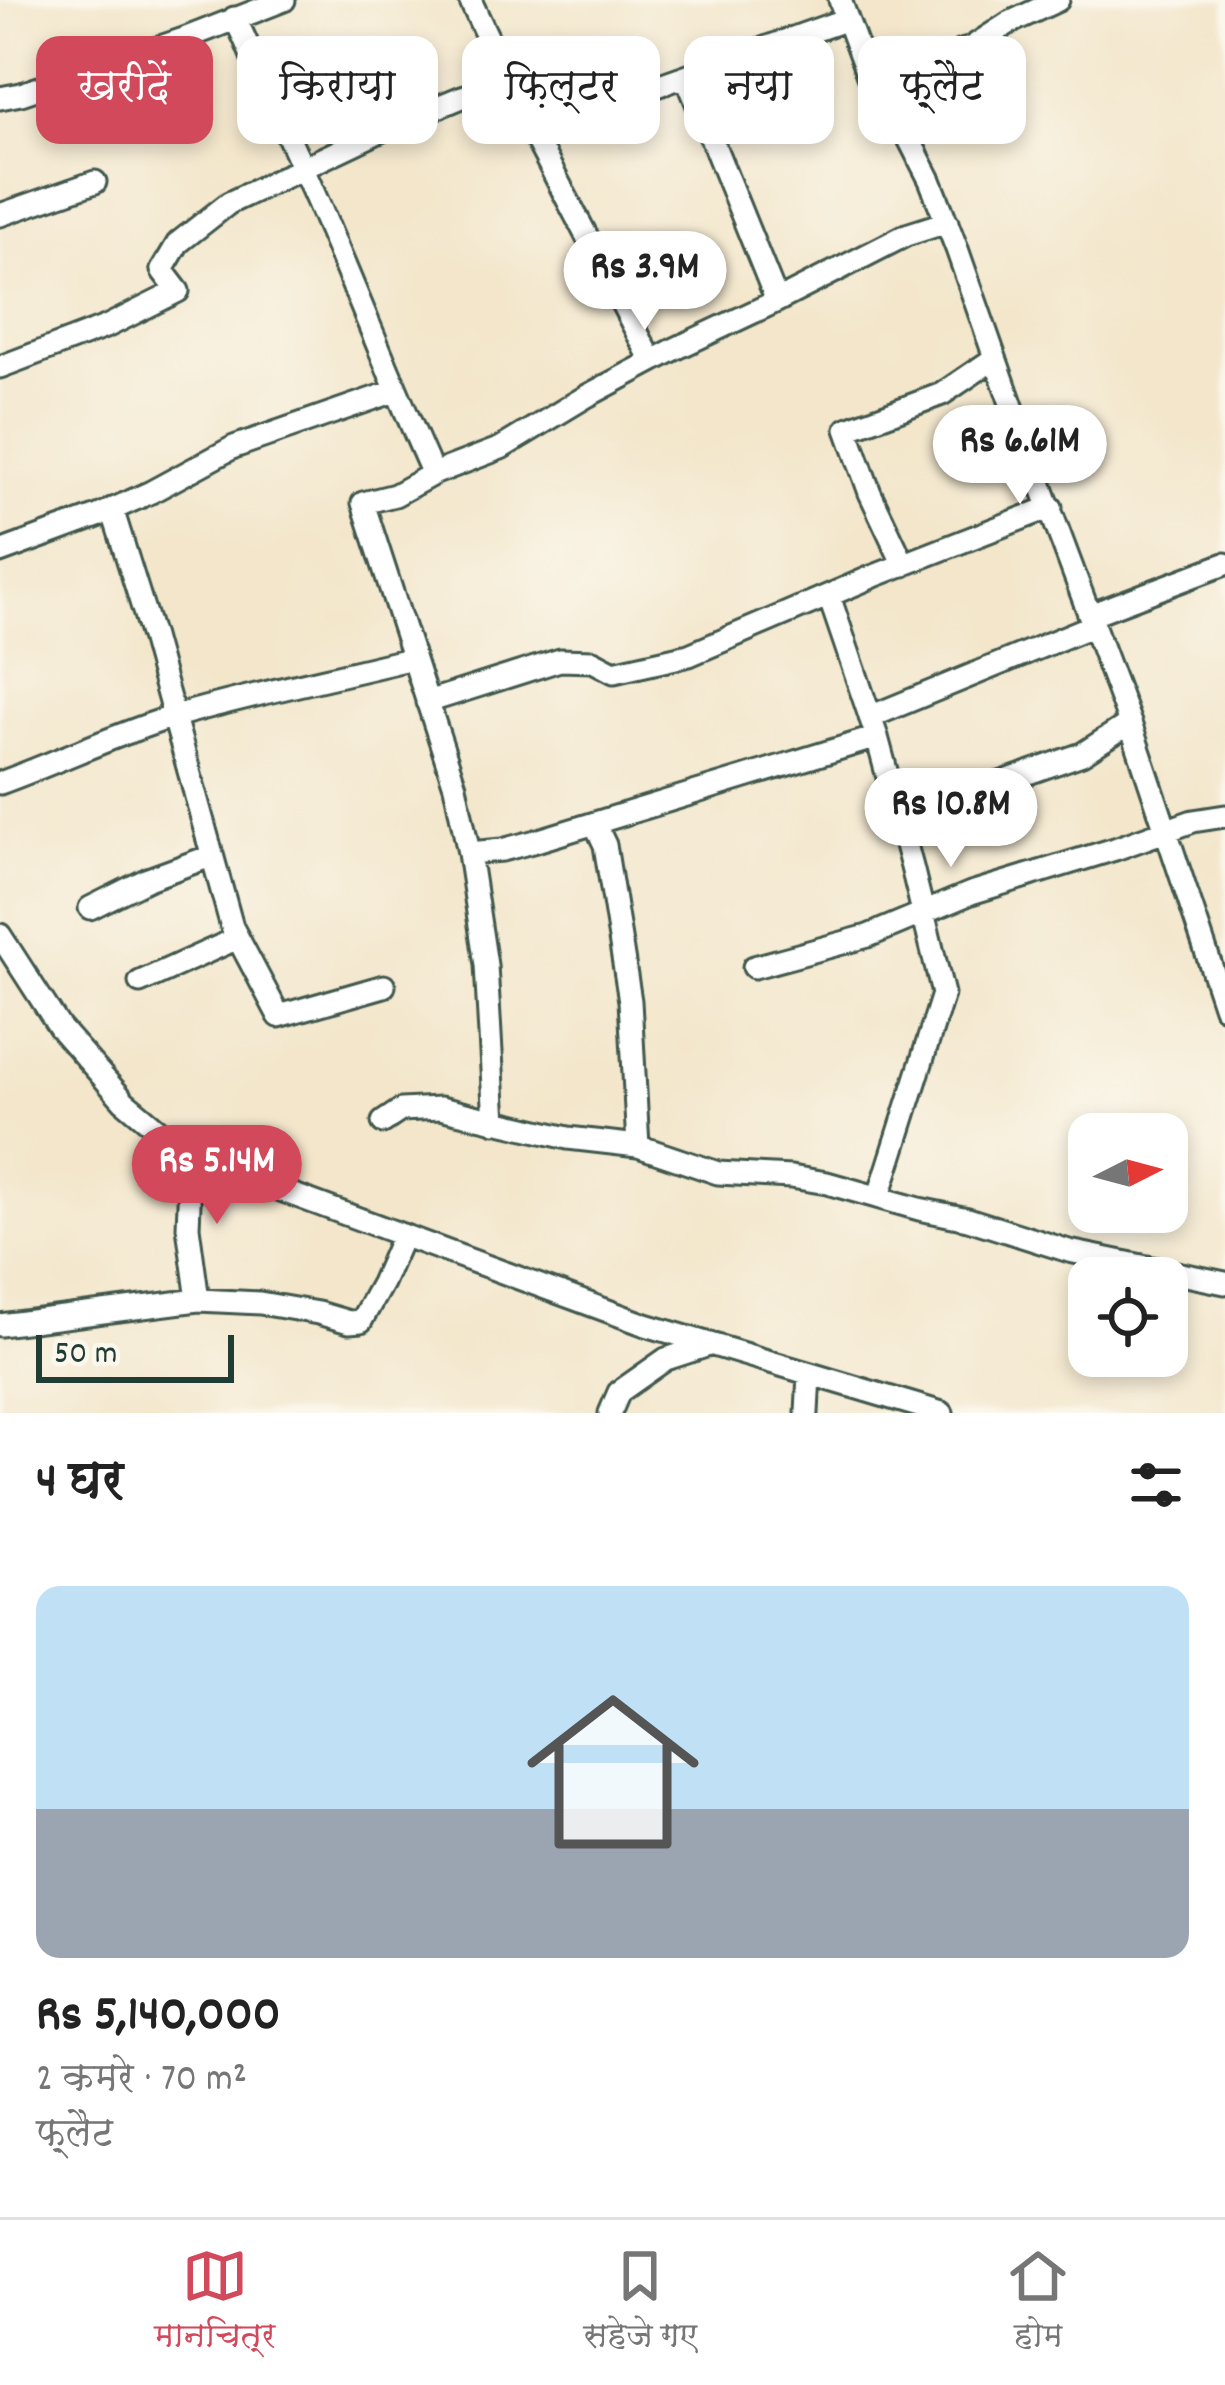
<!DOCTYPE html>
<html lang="hi">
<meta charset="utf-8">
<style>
body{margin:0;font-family:Dekko,"Playpen Sans Deva",sans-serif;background:#f6f6f6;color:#222;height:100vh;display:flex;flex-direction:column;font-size:45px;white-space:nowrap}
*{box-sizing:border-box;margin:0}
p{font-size:39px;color:#767676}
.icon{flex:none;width:66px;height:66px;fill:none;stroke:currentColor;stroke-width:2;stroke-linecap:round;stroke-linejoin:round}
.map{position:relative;height:1413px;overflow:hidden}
.drawer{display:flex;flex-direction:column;background:#fff;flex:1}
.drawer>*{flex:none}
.top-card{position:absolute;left:36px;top:36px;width:1155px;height:108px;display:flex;gap:24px}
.needle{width:78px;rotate:84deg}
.tools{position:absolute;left:1068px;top:1113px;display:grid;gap:24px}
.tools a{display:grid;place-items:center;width:120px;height:120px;border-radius:24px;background:#fff;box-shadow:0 6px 18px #0003;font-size:60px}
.scale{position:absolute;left:36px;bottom:30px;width:198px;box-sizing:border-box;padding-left:12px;border:6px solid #1f3d34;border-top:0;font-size:33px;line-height:42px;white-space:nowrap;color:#1f3d34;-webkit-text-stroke:9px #fbf7ec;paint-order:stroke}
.price{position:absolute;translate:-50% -102px;padding:0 27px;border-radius:42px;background:#fff;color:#222;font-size:39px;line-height:78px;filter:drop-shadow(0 3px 6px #0008)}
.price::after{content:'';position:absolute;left:50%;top:72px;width:36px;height:27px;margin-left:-18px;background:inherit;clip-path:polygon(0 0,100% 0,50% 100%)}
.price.current{background:#d1495b;color:#fff}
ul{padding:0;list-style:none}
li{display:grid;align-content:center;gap:24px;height:636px;padding:0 36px}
li span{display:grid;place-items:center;height:372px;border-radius:24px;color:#555}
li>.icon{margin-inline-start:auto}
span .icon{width:216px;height:216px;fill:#fffc;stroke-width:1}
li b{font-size:51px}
h2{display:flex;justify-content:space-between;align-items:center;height:144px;padding:0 36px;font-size:51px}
.chip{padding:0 42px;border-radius:24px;background:#fff;box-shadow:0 6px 18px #0003;font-size:42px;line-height:108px}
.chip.current{background:#d1495b;color:#fff}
.menu{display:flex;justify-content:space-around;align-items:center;height:168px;border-top:3px solid #e0e0e0;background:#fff;font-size:33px;color:#767676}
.menu a{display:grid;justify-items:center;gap:6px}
.menu .current{color:#d1495b}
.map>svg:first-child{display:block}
</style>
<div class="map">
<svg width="1225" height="1413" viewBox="0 0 1225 1413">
<rect width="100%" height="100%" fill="#fbf7ec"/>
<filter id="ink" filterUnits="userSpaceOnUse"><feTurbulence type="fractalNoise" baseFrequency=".00833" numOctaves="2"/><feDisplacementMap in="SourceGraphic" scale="24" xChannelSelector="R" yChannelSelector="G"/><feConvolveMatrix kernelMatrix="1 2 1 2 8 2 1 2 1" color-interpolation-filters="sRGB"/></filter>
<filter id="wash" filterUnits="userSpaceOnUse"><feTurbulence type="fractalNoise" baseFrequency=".004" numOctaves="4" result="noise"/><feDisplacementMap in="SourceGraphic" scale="48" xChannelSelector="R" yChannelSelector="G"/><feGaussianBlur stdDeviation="2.7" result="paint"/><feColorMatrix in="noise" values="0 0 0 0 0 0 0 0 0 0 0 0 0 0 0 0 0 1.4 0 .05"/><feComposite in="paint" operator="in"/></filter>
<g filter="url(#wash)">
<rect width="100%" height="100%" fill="#f3e6cb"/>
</g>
<g filter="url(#ink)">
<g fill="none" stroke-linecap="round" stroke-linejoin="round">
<defs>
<path id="minor" d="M470,0L528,124L652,361
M840,0L868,76L910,141L930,180L957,249L1020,429L1130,723L1225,1008
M234,18C249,42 255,69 268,94C329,218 376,348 433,474
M686,76L777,301
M876,88L972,47L1009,23L1058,0
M0,98L21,94L181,40L284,0
M528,124L572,116L847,19
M0,215L95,182
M0,367L108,326L178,291L162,270L178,243L229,203L389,127L462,97L509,83
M112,509L152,637L232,927L279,1016L384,986
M0,552L98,516L151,492L234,447L395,391
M904,565L870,493L847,429L942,394L995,358
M829,596L877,737L912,867L943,994L879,1196
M1090,615L1225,564
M427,702L560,660L593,661L614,672L689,655L874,576L1051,507
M870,717L1094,625
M0,783C58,762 113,735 172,717C251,694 333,678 413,658
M595,824L605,845L630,1001L638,1146
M901,829L915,813L1082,754L1130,723
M469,853L502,850L536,841L877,737
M90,908L148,879L211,856
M0,935L60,1028L124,1101L191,1157L646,1325L942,1413
M754,967L868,936L971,893L1115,849L1193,821L1225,816
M140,982L238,938
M383,1122L401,1110L440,1108L568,1138L638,1146L718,1173L791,1177L827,1183L919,1209L968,1219L1069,1251L1225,1283
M495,1122L486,965L469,853L455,786L363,503L395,495L433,474L501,448L587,396L675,349L777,301L906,235L947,222
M191,1157L188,1227L198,1300
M0,1325L198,1300L260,1303L318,1313L349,1322L361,1321L382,1283L403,1235
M610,1413L619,1392L666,1359L709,1345
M807,1413L809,1374"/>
</defs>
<use href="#minor" stroke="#3f564b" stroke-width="27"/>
<use href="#minor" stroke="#fff" stroke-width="21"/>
</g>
</g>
</svg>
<div class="tools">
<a><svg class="needle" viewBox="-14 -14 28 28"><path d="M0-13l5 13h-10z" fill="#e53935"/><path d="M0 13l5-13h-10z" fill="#767676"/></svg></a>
<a><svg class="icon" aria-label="locate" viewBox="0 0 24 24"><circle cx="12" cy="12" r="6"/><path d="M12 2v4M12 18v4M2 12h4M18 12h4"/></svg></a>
</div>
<div class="scale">50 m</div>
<b class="price" style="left:645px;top:333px">Rs 3.9M</b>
<b class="price" style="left:1020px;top:507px">Rs 6.61M</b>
<b class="price" style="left:951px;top:870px">Rs 10.8M</b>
<b class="price current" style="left:217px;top:1227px">Rs 5.14M</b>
<div class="top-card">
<a class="chip current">खरीदें</a>
<a class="chip">किराया</a>
<a class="chip">फ़िल्टर</a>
<a class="chip">नया</a>
<a class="chip">फ़्लैट</a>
</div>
</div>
<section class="drawer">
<h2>4 घर<svg class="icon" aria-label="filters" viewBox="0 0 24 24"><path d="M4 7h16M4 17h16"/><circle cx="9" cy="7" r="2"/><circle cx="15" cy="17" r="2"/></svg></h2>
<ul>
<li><span style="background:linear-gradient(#bfe0f5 60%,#9aa5b1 0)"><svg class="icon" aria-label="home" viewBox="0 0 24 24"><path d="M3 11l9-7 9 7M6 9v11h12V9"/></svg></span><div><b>Rs 5,140,000</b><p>2 कमरे · 70 m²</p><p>फ़्लैट</p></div></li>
</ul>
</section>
<nav class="menu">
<a class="current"><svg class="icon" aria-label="map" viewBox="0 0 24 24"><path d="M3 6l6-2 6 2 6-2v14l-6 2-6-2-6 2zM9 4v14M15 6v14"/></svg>मानचित्र</a>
<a><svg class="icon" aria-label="saved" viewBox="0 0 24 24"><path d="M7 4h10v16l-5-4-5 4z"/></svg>सहेजे गए</a>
<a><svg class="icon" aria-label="home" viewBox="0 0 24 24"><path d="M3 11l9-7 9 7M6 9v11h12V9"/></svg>होम</a>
</nav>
